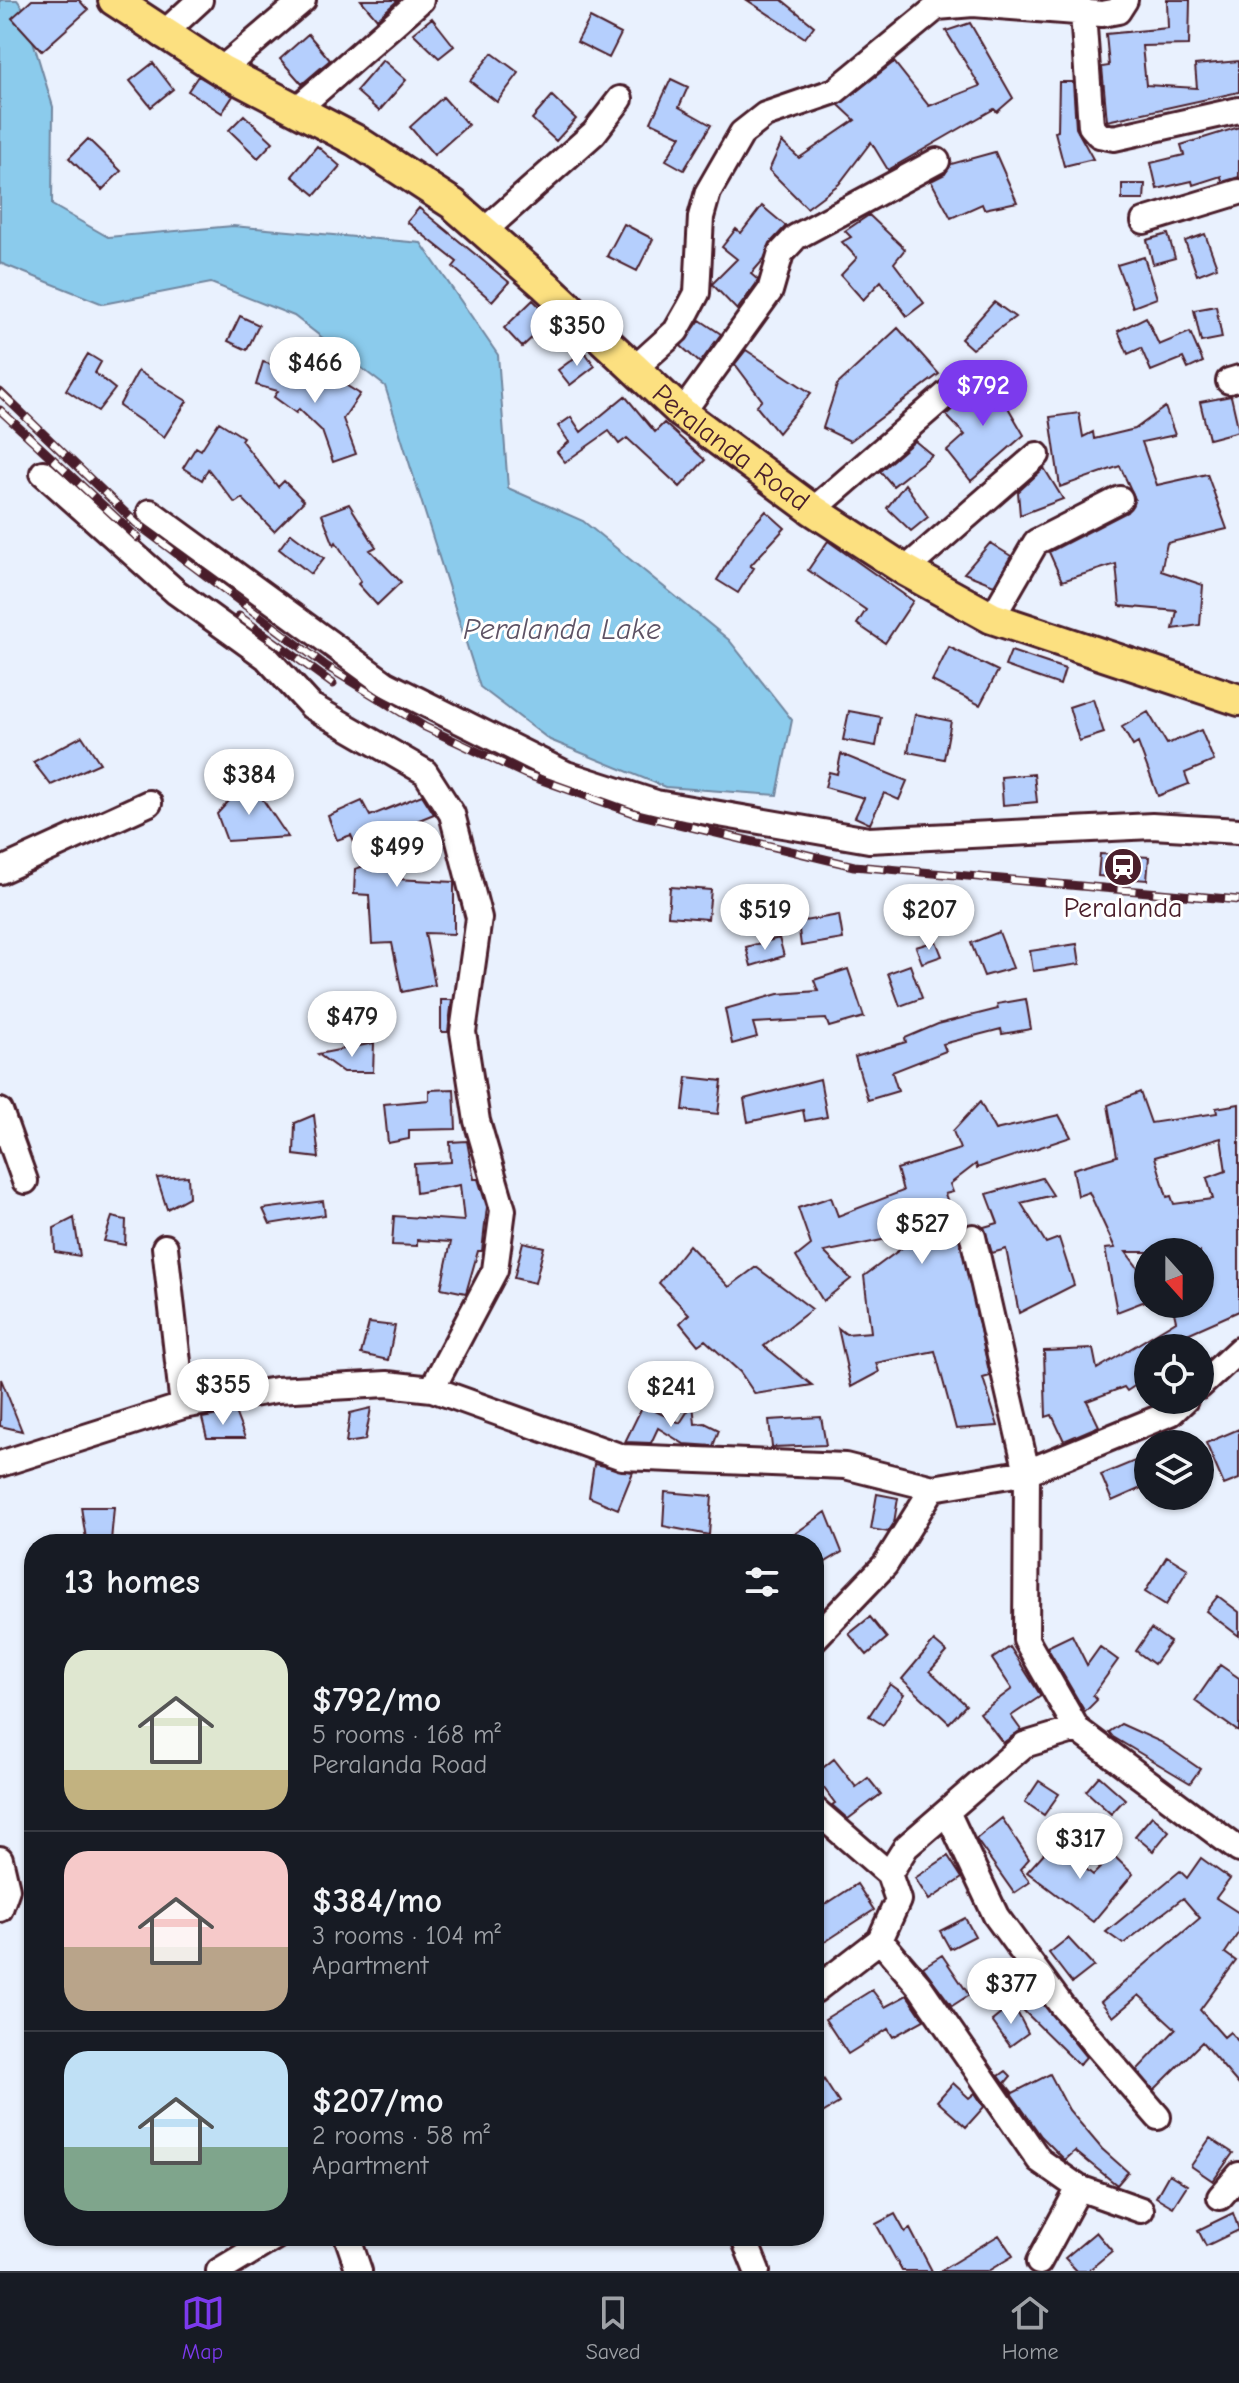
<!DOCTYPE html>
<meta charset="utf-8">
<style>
body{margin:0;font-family:"Comic Neue",sans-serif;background:#20242c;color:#f1f3f6;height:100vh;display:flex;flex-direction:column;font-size:30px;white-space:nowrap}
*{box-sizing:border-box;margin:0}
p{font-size:26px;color:#9ea1a6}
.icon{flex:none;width:44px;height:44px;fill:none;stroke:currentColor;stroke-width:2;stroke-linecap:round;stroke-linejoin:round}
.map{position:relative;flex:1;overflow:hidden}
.sheet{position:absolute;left:24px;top:1534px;width:800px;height:712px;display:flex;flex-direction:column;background:#171b24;border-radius:32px;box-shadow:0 2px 6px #0004}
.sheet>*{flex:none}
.needle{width:52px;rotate:159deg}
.controls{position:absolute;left:1134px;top:1238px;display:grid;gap:16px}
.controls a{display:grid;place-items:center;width:80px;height:80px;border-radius:50%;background:#171b24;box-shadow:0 2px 6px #0004;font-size:40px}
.price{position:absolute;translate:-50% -68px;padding:0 18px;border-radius:28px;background:#fff;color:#222;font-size:26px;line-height:52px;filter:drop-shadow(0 2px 4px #0008)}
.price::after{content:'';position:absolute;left:50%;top:48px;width:24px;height:18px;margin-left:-12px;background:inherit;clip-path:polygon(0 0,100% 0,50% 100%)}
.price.on{background:#7c3aed;color:#fff}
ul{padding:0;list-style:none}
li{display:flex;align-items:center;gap:24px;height:200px;padding:0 40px}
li+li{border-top:2px solid #363941}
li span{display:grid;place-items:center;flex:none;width:224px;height:160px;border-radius:24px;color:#555}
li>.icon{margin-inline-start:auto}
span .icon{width:96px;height:96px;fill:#fffc;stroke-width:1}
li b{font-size:34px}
h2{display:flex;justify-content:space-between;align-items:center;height:96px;padding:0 40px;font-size:34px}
.tab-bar{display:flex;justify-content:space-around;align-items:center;height:112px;border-top:2px solid #363941;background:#171b24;font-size:22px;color:#9ea1a6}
.tab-bar a{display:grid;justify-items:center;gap:4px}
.tab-bar .on{color:#7c3aed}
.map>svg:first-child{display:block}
</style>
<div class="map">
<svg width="1239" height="2271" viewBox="0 0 1239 2271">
<rect width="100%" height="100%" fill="#e9f1fe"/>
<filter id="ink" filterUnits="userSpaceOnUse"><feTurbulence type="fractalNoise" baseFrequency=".0125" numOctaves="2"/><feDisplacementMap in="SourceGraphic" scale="16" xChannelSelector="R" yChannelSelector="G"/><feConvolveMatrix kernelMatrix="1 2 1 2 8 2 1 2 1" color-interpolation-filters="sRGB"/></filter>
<g filter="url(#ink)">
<path fill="#8bcbec" stroke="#71869f" stroke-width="2" d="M0,0H17L23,8L53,107L52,205L108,237L233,226L421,243L498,355L508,488L583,521L729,640L792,720L777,795L665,787L550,740L480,687L385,386L294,316L211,283L103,304L0,263Z"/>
<path fill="#b5cffd" stroke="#4a1f2b" stroke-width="2" fill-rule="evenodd" d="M32,0H79L88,10L42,51L12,18Z
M361,0H398L377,19Z
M747,0H782L814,26L805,38Z
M1167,0H1190L1189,45L1142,46L1146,85L1197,88L1195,65L1239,61V92L1107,121L1102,67L1109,66L1106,34L1168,28Z
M432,18L454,46L439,58L413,33Z
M590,18L621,34L609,58L577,42Z
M970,23L1013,98L997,112L994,109L888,170L871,142L839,184L807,208L769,170L782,142L799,158L855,120L839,105L894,62L929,106L980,86L946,31Z
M308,34L330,60L302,84L280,59Z
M492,53L519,73L497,102L470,81Z
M383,60L406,80L379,111L356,91Z
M153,63L173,89L151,107L130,81Z
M198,76L233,96L222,113L188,91Z
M671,79L688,87L679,107L711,125L684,170L666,160L681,136L651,122Z
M1059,82H1073L1076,128L1093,159L1064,166L1055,132L1058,131Z
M552,96L576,119L556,141L532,119Z
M443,97L468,125L434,155L410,127Z
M244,115L273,142L258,158L229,130Z
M1239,127V177L1222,182L1221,176L1193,185L1192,181L1157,189L1151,163L1184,155L1181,145Z
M88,139L121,171L102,190L69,158Z
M317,146L340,166L315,195L292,176Z
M995,152L1017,202L984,209L982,204L951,218L931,181L945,174L951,164Z
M1122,184H1145L1144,200H1122Z
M762,206L786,226L770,243L764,259L751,274L758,280L756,284L737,310L712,284L737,259L722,247L736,229L741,233Z
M419,208L509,282L492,301L453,267L457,262L407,222Z
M869,215L905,249L894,263L924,303L907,316L881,281L863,300L841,275L857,258L842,242L851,237L845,231Z
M624,224L653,239L637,271L607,256Z
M1168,234L1175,258L1153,264L1147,240Z
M1205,234L1217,267L1197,275L1185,241Z
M1144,257L1157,298L1133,307L1117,265Z
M533,300L552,319L522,347L504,328Z
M994,302L1015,317L972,349L961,339Z
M1216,306L1222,338L1201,342L1194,310Z
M240,316L259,325L247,350L228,341Z
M1146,317L1159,345L1190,332L1203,362L1188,369L1183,358L1151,371L1141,348L1128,354L1118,331Z
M700,320L721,334L700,363L681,346Z
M898,328L939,374L850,441L823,428L837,385Z
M746,350L811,393L778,433L756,406L762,400L735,364Z
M584,351L595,366L570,385L558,370Z
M88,354L101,362L95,373L115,389L98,411L66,390Z
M263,362L294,371L321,391L331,376L360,394L343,419L356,454L333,462L322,431L299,409L296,413L274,397L278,391L256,385Z
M138,371L187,401L164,437L119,406Z
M983,372L1005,388L999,392L1024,435L971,481L947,451L965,435L946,415L974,390Z
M625,396L655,432L664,423L705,460L680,487L627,438L619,444L609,431L565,462L557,452L569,442L558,426L571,417L581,432Z
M1231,396L1239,431L1209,439L1200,402Z
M1165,407L1175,435L1142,442L1157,485L1207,474L1227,529L1167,543L1161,571L1203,585L1200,625L1173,629L1177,611L1120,606L1116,564L1062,581L1049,552L1127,512L1135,499L1120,466L1060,487L1050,417L1079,413L1083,437L1093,432L1094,439L1135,429Z
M219,422L243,437L241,440L278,487L284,481L304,501L274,531L242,498L235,503L208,469L202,480L183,468L196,447L201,450Z
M915,441L932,455L893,486L880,471Z
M1044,468L1063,499L1020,515L1018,492Z
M905,484L928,517L911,531L887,508Z
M349,504L376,547L370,550L401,582L377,605L358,584L361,581L336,542L334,545L322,514Z
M766,511L785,528L750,566L754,568L738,593L717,580L745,534Z
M291,533L324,558L311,574L279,549Z
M828,541L913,601L885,643L857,624L866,610L808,570Z
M990,543L1011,556L994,585L964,573Z
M949,647L998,671L980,705L932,681Z
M1011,651L1065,669L1060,685L1005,666Z
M1093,699L1104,733L1079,741L1069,707Z
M849,711L881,717L876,746L843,740Z
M1148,712L1167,744L1201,730L1214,761L1185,773L1189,784L1158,796L1138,743L1133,746L1122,727Z
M915,714L951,721L944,759L908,752Z
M82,736L100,763L51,785L33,762Z
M841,754L907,781L899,800L884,793L870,824L855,817L864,798L825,787L829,772L837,774Z
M1034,774L1037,802L1003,805L1001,777Z
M249,779L288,837L227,841L217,814Z
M422,795L434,814L392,831L396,879L454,882V934L425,933L435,985L402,992L392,943L372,944L369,895L354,894L355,869L364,866L351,835L337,840L328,816L362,801L370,816Z
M1100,854L1149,857L1147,880L1098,876Z
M670,887L711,890L708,919L668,916Z
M839,915L843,939L801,946L798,922Z
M999,932L1013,968L984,976L971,943Z
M779,938L784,956L751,966L746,947Z
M936,941L942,956L922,963L916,947Z
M1077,944L1080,964L1033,971L1030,951Z
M910,965L922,998L900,1006L888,973Z
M848,969L864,1017L829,1027L826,1019L753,1023L757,1037L732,1044L725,1009L778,994L818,991L814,980Z
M1026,999L1031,1029L1002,1034L1001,1029L943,1044L946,1051L892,1072L898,1091L868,1100L855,1057L906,1042L905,1038L938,1024L998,1009L997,1004Z
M441,1000H452L448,1032H441Z
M374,1043L373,1072H343L318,1054Z
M687,1077L722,1081L718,1114L683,1110Z
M820,1079L827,1117L805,1121L803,1110L748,1122L744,1099Z
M454,1089L456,1129L409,1130V1139L388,1143L384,1104L429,1100V1090Z
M1140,1092L1151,1123L1217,1113L1216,1108L1239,1104V1311L1156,1348H1148V1377L1127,1391L1124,1387L1087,1401L1099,1426L1064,1441L1052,1415L1046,1417L1044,1351L1093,1349L1097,1369L1176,1321L1172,1304H1200V1252H1126L1148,1281V1300L1117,1312L1105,1249L1115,1248L1089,1192L1078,1196L1073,1169L1117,1156L1108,1105ZM1221,1138L1226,1171L1207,1178L1213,1199L1174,1204L1171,1196L1167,1197L1155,1157Z
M980,1102L995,1130L1059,1115L1071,1137L977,1168L976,1164L950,1184L953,1192L945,1194L959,1232L990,1376L983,1378L998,1426L956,1429L935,1351L876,1363L879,1372L851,1387L838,1328L846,1334L871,1332L864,1276L925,1231L824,1252L851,1279L823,1301L796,1257L811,1245L798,1208L831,1197L838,1216L903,1191L897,1169L960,1149L953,1131Z
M314,1115L319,1158L294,1155L295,1123Z
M467,1141L474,1179H478L487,1207L482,1251H478L466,1293L441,1288L451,1242L417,1240V1246L392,1245L394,1216L464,1221L460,1185L416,1193L414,1164L451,1162L450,1142Z
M188,1176L189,1197L167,1209L157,1178Z
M1042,1178L1053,1195L1021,1203L1046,1243L1059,1238L1074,1285L1019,1313L1006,1249L992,1253L984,1227L998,1223L987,1194Z
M323,1201L325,1215L270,1224L263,1209Z
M112,1217L126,1220L125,1245L104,1241Z
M74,1218L80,1256L55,1252L54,1228Z
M523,1242L544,1247L535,1283L514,1278Z
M689,1245L729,1287L756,1267L812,1309L764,1346L812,1385L755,1394L740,1372L705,1340L698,1345L680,1323L689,1314L659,1283Z
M369,1323L395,1326L388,1360L361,1354Z
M1,1379L22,1431L0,1426Z
M693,1403L695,1424L705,1423L719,1430L713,1446L684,1444L658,1428L651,1443L625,1442L643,1405L680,1423Z
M371,1408L365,1440L346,1443L350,1413Z
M235,1412L245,1438H207L202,1418Z
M821,1417L826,1445L772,1447L769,1420Z
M1239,1429V1479L1224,1485L1206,1443Z
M1142,1458L1148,1472V1485L1112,1501L1101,1475Z
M594,1464L633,1472L618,1509L589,1497Z
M665,1492L712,1496L709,1535L663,1526Z
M877,1494L898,1498L894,1523L888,1532L871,1529Z
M81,1507H114L111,1541L86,1539Z
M826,1512L842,1552L814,1569V1544H780Z
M1167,1556L1188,1569L1166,1605L1145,1592Z
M1218,1596L1239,1612V1636L1206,1611Z
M870,1617L887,1638L867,1655L849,1634Z
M1151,1629L1170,1642L1154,1664L1136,1651Z
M1072,1635L1087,1665L1100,1647L1118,1660L1093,1695L1097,1700L1085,1712L1047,1647Z
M934,1641L947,1652L930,1671L966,1705L949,1723L902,1679Z
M1010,1647L1041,1696L1011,1716L1021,1730L1003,1743L980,1713L1012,1689L992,1659Z
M1220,1665L1239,1678V1732L1195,1701Z
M890,1684L904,1694L883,1725L869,1716Z
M1121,1724L1161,1742L1200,1769L1190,1783L1113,1737L1109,1732Z
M834,1759L856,1787L868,1778L881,1794L848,1819L832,1805L835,1803L814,1775Z
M1099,1776L1125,1799L1111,1814L1086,1791Z
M1039,1781L1059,1794L1044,1815L1025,1802Z
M1152,1816L1169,1831L1153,1851L1135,1836Z
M1002,1818L1029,1859L1020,1869L1030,1882L1014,1893L976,1839Z
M1054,1842L1093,1875L1113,1855L1133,1874L1093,1922L1027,1872Z
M948,1856L962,1878L929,1900L915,1878Z
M1201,1858L1230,1879L1216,1898L1239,1913V1932L1225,1953L1236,1961L1200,2010L1224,2037L1230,2032L1239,2042V2085L1202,2042L1154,2090L1137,2070L1176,2029L1139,1995L1113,2017L1101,2002L1200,1918L1183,1898L1123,1944L1106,1932L1180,1871L1187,1878Z
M857,1884L874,1910L814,1949V1912Z
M965,1918L975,1936L950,1949L940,1931Z
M1068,1938L1094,1966L1072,1983L1049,1953Z
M942,1955L969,1995L952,2006L923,1967Z
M872,1990L885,2007L907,1995L924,2020L893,2037L888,2029L848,2054L825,2019Z
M1032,1990L1086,2057L1079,2065L1016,2003Z
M1013,2004L1028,2033L1010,2046L992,2021Z
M814,2064L839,2103L814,2118Z
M1006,2071L1011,2076L1005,2083L1013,2093L1050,2074L1069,2110L1102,2149L1128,2172L1117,2185L1075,2151L1065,2160L1041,2136L999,2076Z
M953,2083L969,2098L975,2093L984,2107L966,2127L937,2101Z
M1210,2138L1233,2153L1213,2181L1191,2166Z
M1169,2174L1187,2185L1173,2207L1156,2197Z
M1233,2213L1239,2230L1206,2246L1198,2230Z
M895,2214L905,2232L910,2229L932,2271H902L876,2224Z
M1096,2232L1112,2251L1088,2271H1077L1065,2258Z
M999,2235L1013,2256L988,2271H940Z"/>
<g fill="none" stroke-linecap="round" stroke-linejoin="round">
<defs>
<path id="minor" d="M1083,13L1091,126L1099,135L1114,138L1239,110
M162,35L200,0
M221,70L303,0
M298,108L421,0
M1144,221L1239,192
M485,230L594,133L620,99
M634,369L676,331L688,310L697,293L701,217L708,192L742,133L765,115L835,91L937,7L973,4L1102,14L1118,11L1125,0
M1229,381L1239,378
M682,413L770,291L781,253L796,237L937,161
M43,473L176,592L266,657L311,706L425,772L452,814L479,918L463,1032L477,1121L503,1210L495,1270L432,1389
M813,510L964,379
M150,512L386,684L566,774L656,803L869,840L1152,826L1239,831
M905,570L1037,455
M992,618L1036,542L1120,499
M0,871L149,803
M0,1111L25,1181
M973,1237L1027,1472L1026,1640L1077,1729
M165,1247L183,1406
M1200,1386L1239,1350
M0,1464L183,1406L276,1390L387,1384L432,1389L622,1457L845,1466L933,1488L1027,1472L1171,1413L1185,1400
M814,1639L885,1565L933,1488
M814,1809L889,1874L898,1900L880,1940L814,1991
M948,1814L996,1916L1062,2006L1158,2117
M0,1859L7,1889L0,1909
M889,1874L906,1847L1024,1745L1077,1729L1239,1850
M880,1940L920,1987L1039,2160L1079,2188L1141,2210
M1220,2197L1239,2175
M347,2236L359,2271
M743,2236L757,2271
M1039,2262L1079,2188
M219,2271L277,2236"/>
<g id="major">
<path id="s1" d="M114,0L221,70L355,140L453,204L545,285L682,413L813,510L905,570L992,618L1239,700"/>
</g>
</defs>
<use href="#minor" stroke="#4a1f2b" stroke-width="30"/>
<use href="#major" stroke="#4a1f2b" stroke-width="36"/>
<use href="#minor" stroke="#fff" stroke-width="24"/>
<use href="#major" stroke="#fce080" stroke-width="30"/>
<defs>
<path id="rail" d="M0,392L136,523L326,666L425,727L525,774L637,814L854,866L1239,900
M0,410L138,538
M239,616L333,684"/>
</defs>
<use href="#rail" stroke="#4a1f2b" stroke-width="9"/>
<use href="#rail" stroke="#fff" stroke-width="6" stroke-dasharray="18" stroke-linecap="butt"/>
</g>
</g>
<defs>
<symbol id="station-disc" viewBox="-11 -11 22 22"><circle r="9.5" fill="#4a1f2b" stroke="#fff"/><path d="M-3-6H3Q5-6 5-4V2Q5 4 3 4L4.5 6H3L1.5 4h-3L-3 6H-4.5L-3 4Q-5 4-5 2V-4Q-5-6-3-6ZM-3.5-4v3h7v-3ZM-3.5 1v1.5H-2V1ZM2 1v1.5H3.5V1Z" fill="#fff"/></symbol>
</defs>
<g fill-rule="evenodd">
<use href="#station-disc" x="1101" y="845" width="44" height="44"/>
</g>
<g text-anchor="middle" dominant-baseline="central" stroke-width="6" stroke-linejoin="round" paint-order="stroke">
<g font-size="28" fill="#4a1f2b" stroke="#fff">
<text stroke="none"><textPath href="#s1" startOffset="766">Peralanda Road</textPath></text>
</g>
<g font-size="28" fill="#4a1f2b" stroke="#fff">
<text x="1123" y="908">Peralanda</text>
</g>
<g font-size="30" font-style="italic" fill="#5e5365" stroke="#fff">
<text x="562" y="629">Peralanda Lake</text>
</g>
</g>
</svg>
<div class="controls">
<a><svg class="needle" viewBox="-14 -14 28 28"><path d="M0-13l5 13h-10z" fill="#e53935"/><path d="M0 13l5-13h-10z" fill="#9ea1a6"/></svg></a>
<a><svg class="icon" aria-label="locate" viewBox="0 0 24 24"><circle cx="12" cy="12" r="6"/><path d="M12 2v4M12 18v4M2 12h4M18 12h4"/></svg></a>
<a><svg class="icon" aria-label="layers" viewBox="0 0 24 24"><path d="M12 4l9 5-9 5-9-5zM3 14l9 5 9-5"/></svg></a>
</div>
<b class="price" style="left:577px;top:368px">$350</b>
<b class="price" style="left:315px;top:405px">$466</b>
<b class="price on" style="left:983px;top:428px">$792</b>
<b class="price" style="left:249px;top:817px">$384</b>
<b class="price" style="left:397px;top:889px">$499</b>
<b class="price" style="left:765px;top:952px">$519</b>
<b class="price" style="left:929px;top:952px">$207</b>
<b class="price" style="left:352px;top:1059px">$479</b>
<b class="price" style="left:922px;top:1266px">$527</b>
<b class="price" style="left:223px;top:1427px">$355</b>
<b class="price" style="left:671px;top:1429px">$241</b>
<b class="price" style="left:1080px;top:1881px">$317</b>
<b class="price" style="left:1011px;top:2026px">$377</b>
<section class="sheet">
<h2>13 homes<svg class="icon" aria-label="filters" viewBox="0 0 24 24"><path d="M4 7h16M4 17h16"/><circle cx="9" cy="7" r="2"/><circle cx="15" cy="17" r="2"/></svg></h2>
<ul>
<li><span style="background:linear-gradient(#dfe7d0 75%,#c2b280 0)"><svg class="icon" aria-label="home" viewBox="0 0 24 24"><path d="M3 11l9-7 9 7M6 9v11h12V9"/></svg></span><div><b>$792/mo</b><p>5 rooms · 168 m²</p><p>Peralanda Road</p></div></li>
<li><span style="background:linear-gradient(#f6c9c9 60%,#b9a48a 0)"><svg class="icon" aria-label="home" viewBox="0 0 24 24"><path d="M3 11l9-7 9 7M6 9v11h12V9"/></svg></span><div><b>$384/mo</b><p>3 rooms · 104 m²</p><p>Apartment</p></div></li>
<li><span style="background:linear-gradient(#bfe0f5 60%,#7fa58c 0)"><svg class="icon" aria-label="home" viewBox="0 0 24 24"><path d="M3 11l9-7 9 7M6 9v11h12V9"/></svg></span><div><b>$207/mo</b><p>2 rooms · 58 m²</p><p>Apartment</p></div></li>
</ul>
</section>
</div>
<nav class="tab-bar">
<a class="on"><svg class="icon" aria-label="map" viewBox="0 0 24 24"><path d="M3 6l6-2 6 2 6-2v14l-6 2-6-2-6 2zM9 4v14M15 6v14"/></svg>Map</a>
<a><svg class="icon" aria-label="saved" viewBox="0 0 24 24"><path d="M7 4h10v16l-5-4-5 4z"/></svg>Saved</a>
<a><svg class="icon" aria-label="home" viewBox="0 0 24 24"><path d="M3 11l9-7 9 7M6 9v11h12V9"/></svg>Home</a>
</nav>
